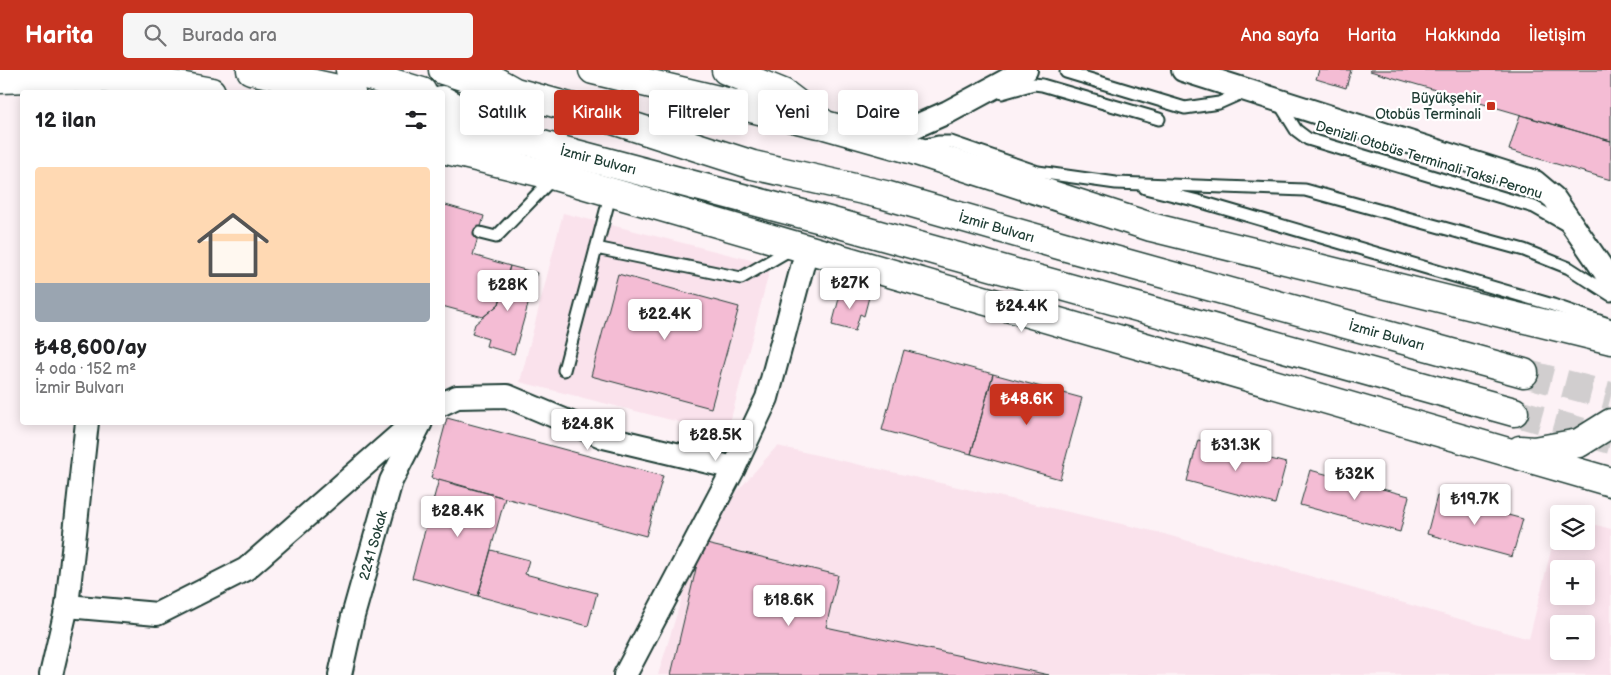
<!DOCTYPE html>
<html lang="tr">
<meta charset="utf-8">
<style>
body{margin:0;font-family:"Balsamiq Sans",sans-serif;background:#f6f6f6;color:#202124;height:100vh;display:flex;flex-direction:column;font-size:19px;white-space:nowrap}
*{box-sizing:border-box;margin:0}
p{font-size:16px;color:#757577}
.icon{flex:none;width:28px;height:28px;fill:none;stroke:currentColor;stroke-width:2;stroke-linecap:round;stroke-linejoin:round}
.map{position:relative;flex:1;overflow:hidden}
.side{position:absolute;left:20px;top:20px;width:425px;height:335px;display:flex;flex-direction:column;background:#fff;border-radius:5px;box-shadow:0 2px 12px #0003}
.side>*{flex:none}
.hud{position:absolute;left:460px;top:20px;width:475px;height:45px;display:flex;gap:10px}
.buttons{position:absolute;left:1550px;top:435px;display:grid;gap:10px}
.buttons a{display:grid;place-items:center;width:45px;height:45px;border-radius:5px;background:#fff;box-shadow:0 2px 12px #0003;font-size:25px}
.price{position:absolute;translate:-50% -42px;padding:0 11px;border-radius:5px;background:#fff;color:#222;font-size:16px;line-height:32px;filter:drop-shadow(0 1px 2px #0008)}
.price::after{content:'';position:absolute;left:50%;top:30px;width:15px;height:11px;margin-left:-8px;background:inherit;clip-path:polygon(0 0,100% 0,50% 100%)}
.price.selected{background:#c8321e;color:#fff}
ul{padding:0;list-style:none}
li{display:grid;align-content:center;gap:10px;height:265px;padding:0 15px}
li+li{border-top:1px solid #e0e0e0}
li span{display:grid;place-items:center;height:155px;border-radius:5px;color:#555}
li>.icon{margin-inline-start:auto}
span .icon{width:90px;height:90px;fill:#fffc;stroke-width:1}
li b{font-size:21px}
h2{display:flex;justify-content:space-between;align-items:center;height:60px;padding:0 15px;font-size:21px}
.tag{padding:0 18px;border-radius:5px;background:#fff;box-shadow:0 2px 12px #0003;font-size:18px;line-height:45px}
.tag.selected{background:#c8321e;color:#fff}
header{display:flex;align-items:center;gap:30px;box-sizing:border-box;height:70px;padding:0 25px;background:#c8321e;color:#fff}
header strong{font-size:24px}
nav{display:flex;gap:28px;margin-inline-start:auto;font-size:18px}
.search{width:350px;height:45px;background:#f6f6f6;display:flex;align-items:center;gap:12px;box-sizing:border-box;padding:0 18px;border-radius:5px;color:#757577;font-size:19px}
.map>svg:first-child{display:block}
</style>
<header>
<strong>Harita</strong>
<div class="search"><svg class="icon" aria-label="search" viewBox="0 0 24 24"><circle cx="10" cy="10" r="6"/><path d="M15 15l6 6"/></svg>Burada ara</div>
<nav><a>Ana sayfa</a><a>Harita</a><a>Hakkında</a><a>İletişim</a></nav>
</header>
<div class="map">
<svg width="1611" height="605" viewBox="0 0 1611 605">
<rect width="100%" height="100%" fill="#fdf2f6"/>
<filter id="ink" filterUnits="userSpaceOnUse"><feTurbulence type="fractalNoise" baseFrequency=".02" numOctaves="2"/><feDisplacementMap in="SourceGraphic" scale="10" xChannelSelector="R" yChannelSelector="G"/><feConvolveMatrix kernelMatrix="1 2 1 2 8 2 1 2 1" color-interpolation-filters="sRGB"/></filter>
<g filter="url(#ink)">
<path fill="#fae2ec" fill-rule="evenodd" d="M563,143L771,195L727,364L520,312Z
M777,376L1157,462L1529,569L1559,449V471H1586V452L1611,459V605H658L702,462ZM1559,499H1586V526H1559ZM1559,554H1586V581H1559Z"/>
<path fill="#f4bcd4" stroke="#1f3d34" d="M1319,0H1351L1346,18L1316,9Z
M1370,0H1611V71L1370,1Z
M1520,45L1611,71V110L1509,80Z
M442,134L484,146L473,185L510,196L499,234L483,247L442,236Z
M510,196L537,203L514,284L486,276L488,269L472,264L475,254L499,234Z
M618,204L739,237L711,338L591,306Z
M841,221L869,227L864,246L860,244L855,261L832,255Z
M904,280L993,304L971,384L882,360Z
M993,304L1082,328L1060,409L971,384Z
M447,348L663,406L646,466L431,408Z
M1198,370L1286,393L1275,434L1187,411Z
M1310,400L1409,426L1400,462L1300,435Z
M439,409L505,428L478,526L412,508Z
M1437,426L1523,449L1512,487L1427,464Z
M702,473L838,505L826,557L1049,605H671Z
M491,480L529,490L525,504L597,523L588,556L478,526Z"/>
<g fill="none" stroke-linecap="round" stroke-linejoin="round">
<path stroke="#d1cecf" stroke-width="28" stroke-dasharray="28 14" stroke-linecap="butt" d="M1524,303L1611,326
M1514,342L1611,370"/>
<defs>
<path id="service" d="M1066,2L1185,38L1219,33L1246,21
M1002,23L1034,14L1042,15L1159,49
M1278,31L1296,60L1308,69L1534,137L1566,155
M921,76L938,72H951L1038,102L1116,113L1305,120L1524,180L1569,198L1611,225
M1145,118L1198,131L1553,235L1611,255
M480,163L496,167L554,107
M596,178L741,208L791,179
M564,300L611,122"/>
<g id="minor">
<path d="M1183,0L1535,112L1554,128L1611,211"/>
<path d="M882,71L948,42L1026,0"/>
<path d="M442,334L457,327L507,326L604,367L734,398"/>
<path d="M67,536L157,544L246,499L414,352"/>
<path d="M51,605L67,536L87,352"/>
<path id="s1" d="M340,605L353,546L391,411L421,352"/>
<path d="M625,605L734,398L767,328L807,179"/>
</g>
<path id="secondary" d="M593,0L818,54
M726,0L783,23L825,55L910,79L1151,157L1611,270
M0,9C70,6 142,7 211,22
M442,79L555,106L1611,412
M1520,380L1534,381L1579,373L1611,353"/>
<g id="primary">
<path d="M251,0L351,22"/>
<path d="M350,0L422,22"/>
<path d="M443,0L492,15"/>
<path id="s2" d="M475,0L515,22L591,43L753,95L885,125L1063,176L1524,303"/>
<path d="M442,30L483,52"/>
<path id="s3" d="M442,52L463,59L531,72L829,151L1514,342"/>
</g>
</defs>
<use href="#service" stroke="#1f3d34" stroke-width="15"/>
<use href="#minor" stroke="#1f3d34" stroke-width="26"/>
<use href="#secondary" stroke="#1f3d34" stroke-width="31"/>
<use href="#primary" stroke="#1f3d34" stroke-width="31"/>
<use href="#service" stroke="#fff" stroke-width="11"/>
<use href="#minor" stroke="#fff" stroke-width="22"/>
<use href="#secondary" stroke="#fff" stroke-width="28"/>
<use href="#primary" stroke="#fff" stroke-width="28"/>
</g>
</g>
<rect fill="#c8321e" stroke="#fff" stroke-width="2" x="1486" y="31" width="10" height="10" rx="2.5"/>
<g text-anchor="middle" dominant-baseline="central" stroke-width="4.5" stroke-linejoin="round" paint-order="stroke">
<g font-size="14" fill="#1f3d34" stroke="#fff" text-anchor="end">
<text x="1481" y="28">Büyükşehir<tspan x="1481" dy="16">Otobüs Terminali</tspan></text>
</g>
<g font-size="14" fill="#1f3d34" stroke="#fff">
<text stroke="none"><textPath href="#s3" startOffset="161">İzmir Bulvarı</textPath></text>
<text transform="translate(1429 90) rotate(17)">Denizli Otobüs Terminali Taksi Peronu</text>
<text stroke="none"><textPath href="#s2" startOffset="546">İzmir Bulvarı</textPath></text>
<text stroke="none"><textPath href="#s2" startOffset="951">İzmir Bulvarı</textPath></text>
<text stroke="none"><textPath href="#s1" startOffset="134">2241 Sokak</textPath></text>
</g>
</g>
</svg>
<div class="buttons">
<a><svg class="icon" aria-label="layers" viewBox="0 0 24 24"><path d="M12 4l9 5-9 5-9-5zM3 14l9 5 9-5"/></svg></a>
<a>+</a>
<a>−</a>
</div>
<b class="price" style="left:850px;top:240px">₺27K</b>
<b class="price" style="left:508px;top:242px">₺28K</b>
<b class="price" style="left:1022px;top:263px">₺24.4K</b>
<b class="price" style="left:665px;top:271px">₺22.4K</b>
<b class="price selected" style="left:1027px;top:356px">₺48.6K</b>
<b class="price" style="left:588px;top:381px">₺24.8K</b>
<b class="price" style="left:716px;top:392px">₺28.5K</b>
<b class="price" style="left:1236px;top:402px">₺31.3K</b>
<b class="price" style="left:1355px;top:431px">₺32K</b>
<b class="price" style="left:1475px;top:456px">₺19.7K</b>
<b class="price" style="left:458px;top:468px">₺28.4K</b>
<b class="price" style="left:789px;top:557px">₺18.6K</b>
<div class="hud">
<a class="tag">Satılık</a>
<a class="tag selected">Kiralık</a>
<a class="tag">Filtreler</a>
<a class="tag">Yeni</a>
<a class="tag">Daire</a>
</div>
<section class="side">
<h2>12 ilan<svg class="icon" aria-label="filters" viewBox="0 0 24 24"><path d="M4 7h16M4 17h16"/><circle cx="9" cy="7" r="2"/><circle cx="15" cy="17" r="2"/></svg></h2>
<ul>
<li><span style="background:linear-gradient(#ffd9b3 75%,#9aa5b1 0)"><svg class="icon" aria-label="home" viewBox="0 0 24 24"><path d="M3 11l9-7 9 7M6 9v11h12V9"/></svg></span><div><b>₺48,600/ay</b><p>4 oda · 152 m²</p><p>İzmir Bulvarı</p></div></li>
</ul>
</section>
</div>
